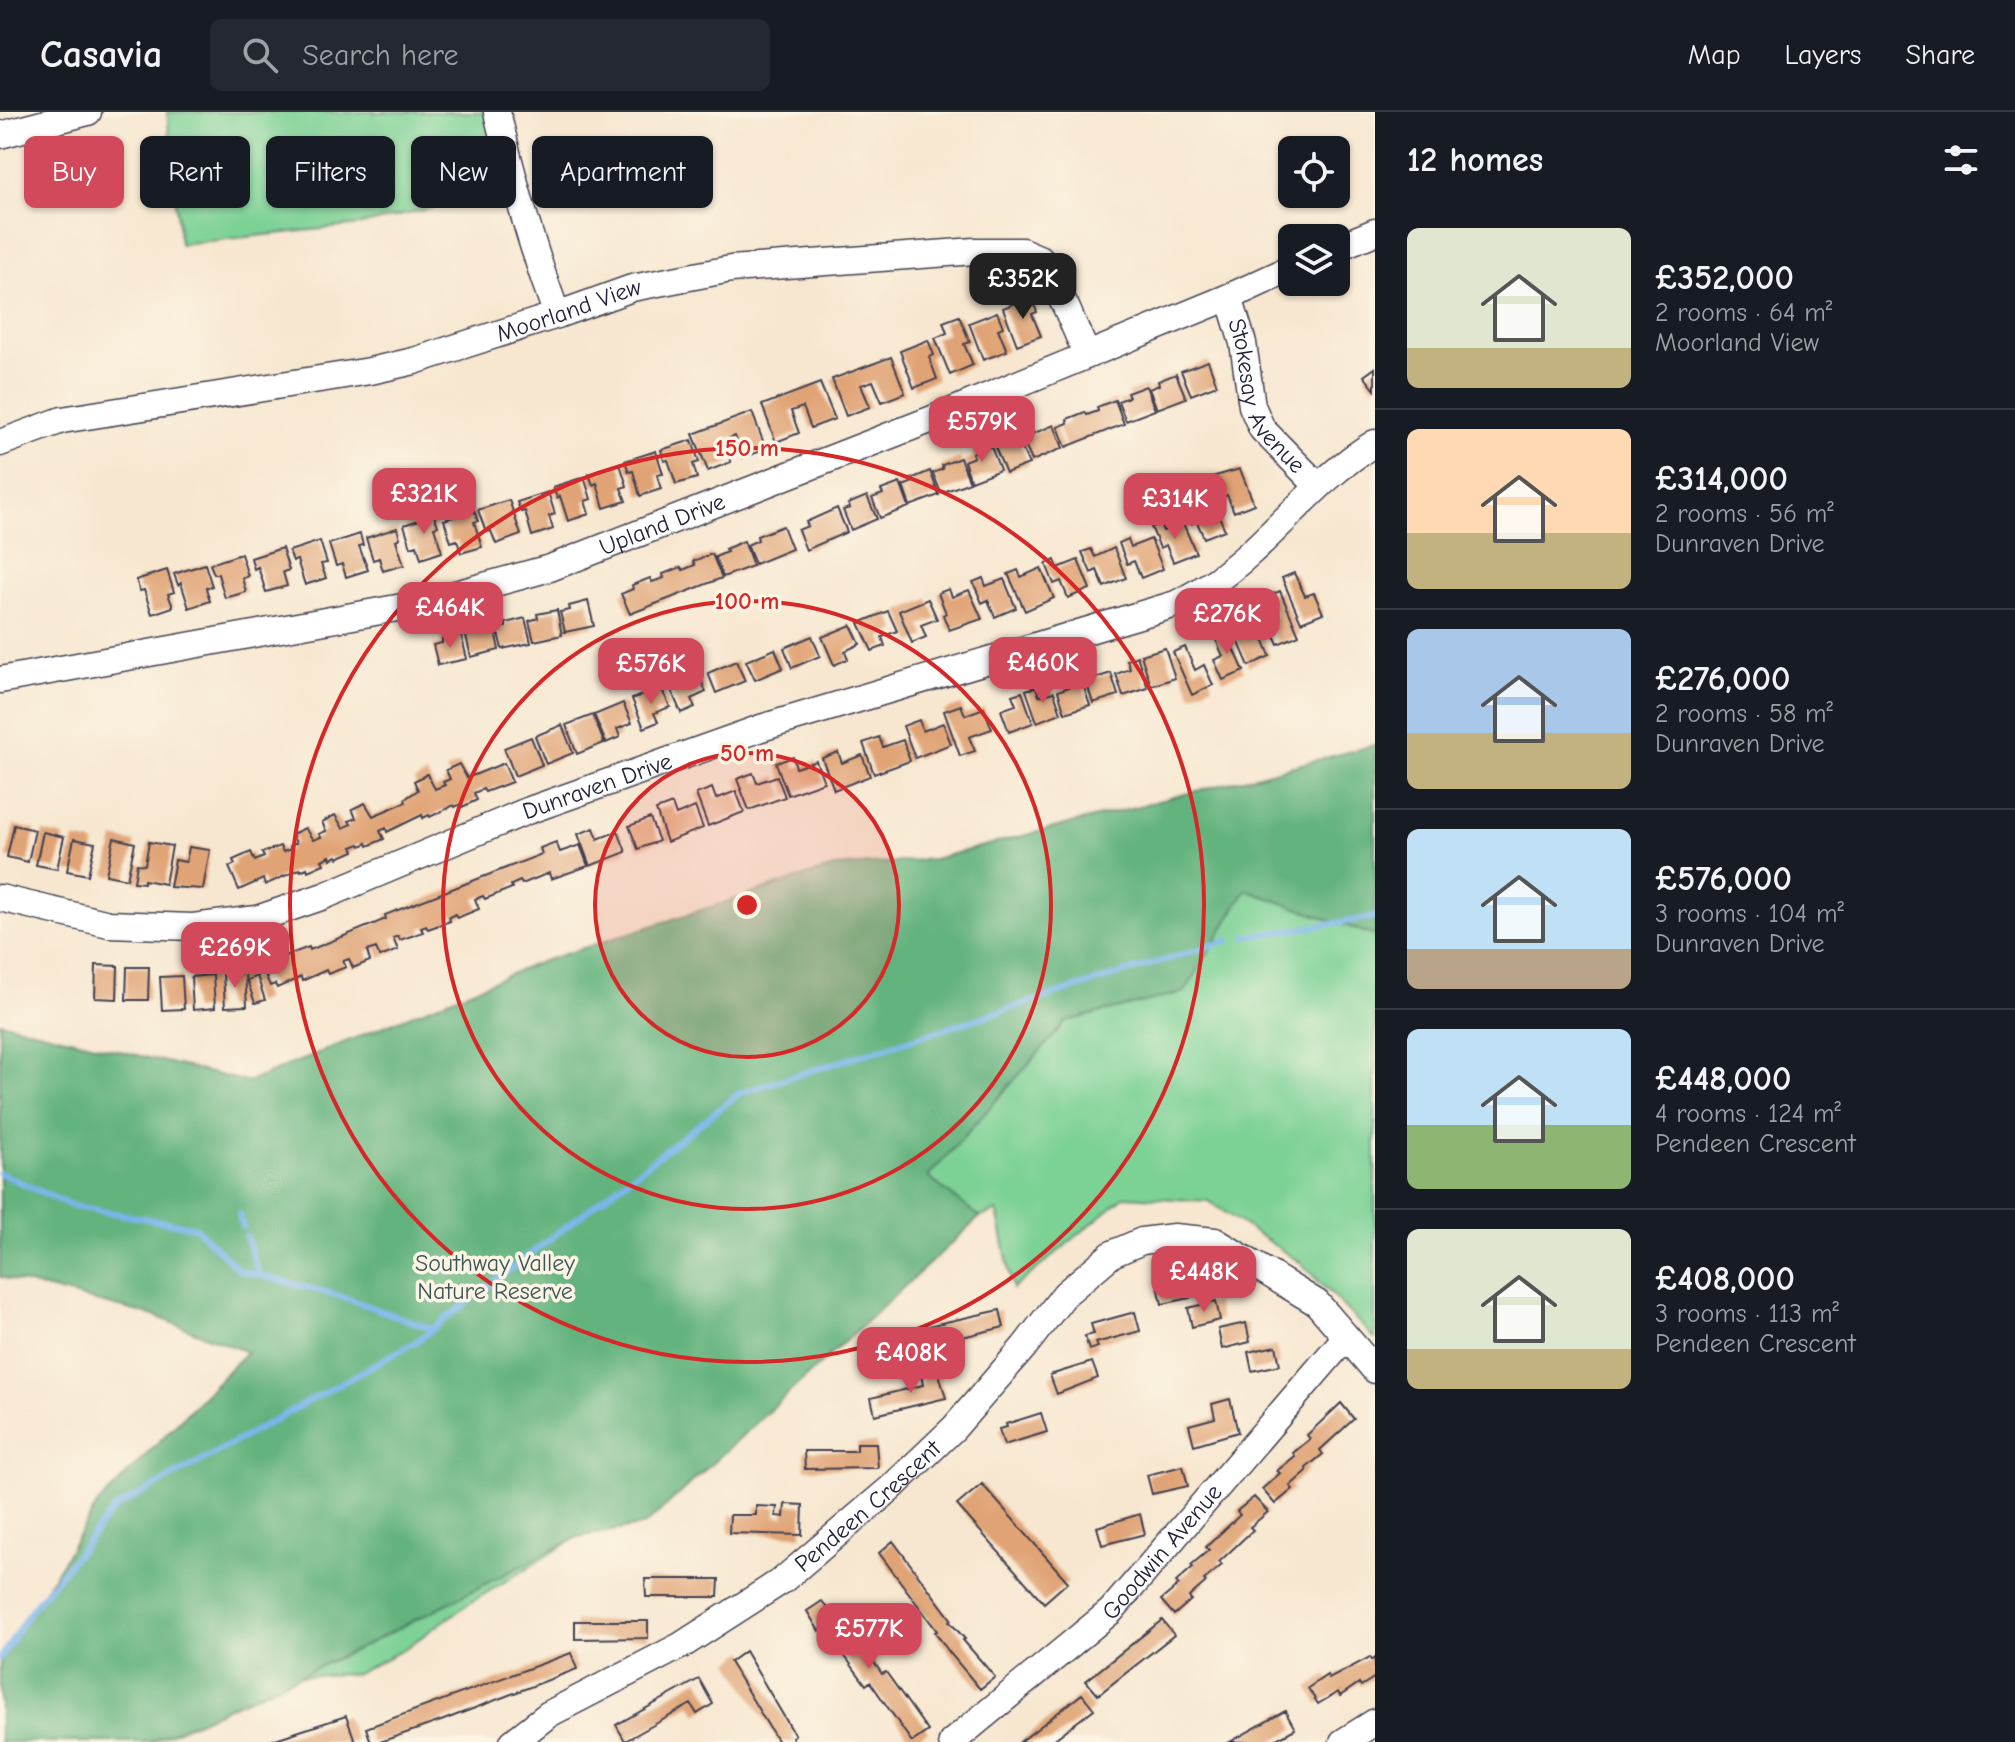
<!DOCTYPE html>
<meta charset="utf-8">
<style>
body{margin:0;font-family:"Comic Neue",sans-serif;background:#242831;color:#f1f3f6;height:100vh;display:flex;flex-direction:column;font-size:30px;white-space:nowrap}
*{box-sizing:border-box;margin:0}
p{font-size:26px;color:#9ea1a6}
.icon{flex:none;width:44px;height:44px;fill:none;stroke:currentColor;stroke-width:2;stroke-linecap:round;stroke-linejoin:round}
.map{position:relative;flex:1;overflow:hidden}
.details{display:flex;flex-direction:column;background:#171b24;width:640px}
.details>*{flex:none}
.banner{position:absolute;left:24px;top:24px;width:760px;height:72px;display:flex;gap:16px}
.controls{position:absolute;left:1278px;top:24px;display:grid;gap:16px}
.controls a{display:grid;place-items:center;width:72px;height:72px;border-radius:12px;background:#171b24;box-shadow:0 2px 6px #0004;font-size:40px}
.price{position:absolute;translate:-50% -68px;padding:0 18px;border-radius:16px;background:#d1495b;color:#fff;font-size:26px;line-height:52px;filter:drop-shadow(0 2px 4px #0008)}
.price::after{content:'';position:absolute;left:50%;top:48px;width:24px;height:18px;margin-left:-12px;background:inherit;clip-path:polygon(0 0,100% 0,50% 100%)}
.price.on{background:#222;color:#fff}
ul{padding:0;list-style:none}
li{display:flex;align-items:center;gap:24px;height:200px;padding:0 32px}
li+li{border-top:2px solid #363941}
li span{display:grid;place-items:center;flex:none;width:224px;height:160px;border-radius:12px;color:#555}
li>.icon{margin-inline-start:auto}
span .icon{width:96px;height:96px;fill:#fffc;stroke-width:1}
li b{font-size:34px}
h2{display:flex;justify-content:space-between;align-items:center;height:96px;padding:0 32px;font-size:34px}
.chip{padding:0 28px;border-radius:12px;background:#171b24;box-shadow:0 2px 6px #0004;font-size:28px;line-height:72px}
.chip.on{background:#d1495b;color:#fff}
header{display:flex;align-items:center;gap:48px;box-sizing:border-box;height:112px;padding:0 40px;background:#171b24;border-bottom:2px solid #363941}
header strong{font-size:38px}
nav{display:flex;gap:44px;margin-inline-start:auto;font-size:28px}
.search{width:560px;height:72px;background:#242831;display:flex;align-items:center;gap:20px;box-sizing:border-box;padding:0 28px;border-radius:12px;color:#9ea1a6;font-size:30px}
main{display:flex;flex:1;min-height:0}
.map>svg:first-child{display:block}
</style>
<header>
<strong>Casavia</strong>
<div class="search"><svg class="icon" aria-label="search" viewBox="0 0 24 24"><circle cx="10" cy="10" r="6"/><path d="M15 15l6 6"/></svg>Search here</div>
<nav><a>Map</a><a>Layers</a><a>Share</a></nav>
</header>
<main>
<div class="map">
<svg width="1375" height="1630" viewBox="0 0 1375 1630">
<rect width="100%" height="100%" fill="#fcf5e5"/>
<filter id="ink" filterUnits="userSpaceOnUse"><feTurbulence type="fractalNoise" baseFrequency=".0125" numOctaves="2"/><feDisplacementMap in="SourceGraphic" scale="16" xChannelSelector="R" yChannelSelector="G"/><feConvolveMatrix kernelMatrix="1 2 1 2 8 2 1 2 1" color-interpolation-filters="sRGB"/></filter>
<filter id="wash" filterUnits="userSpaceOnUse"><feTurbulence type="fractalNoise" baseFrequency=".006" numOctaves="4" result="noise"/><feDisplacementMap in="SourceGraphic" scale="32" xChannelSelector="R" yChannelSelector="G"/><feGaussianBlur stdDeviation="1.8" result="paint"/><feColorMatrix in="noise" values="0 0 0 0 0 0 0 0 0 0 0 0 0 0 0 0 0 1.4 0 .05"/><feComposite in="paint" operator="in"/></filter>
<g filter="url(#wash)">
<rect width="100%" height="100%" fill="#f7e7d0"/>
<path fill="#7bd195" stroke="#4e7a68" stroke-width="2" d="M167,0H486L502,80L360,113L180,132Z
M1375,633V1227L1301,1151L1208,1089L1125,1084L1013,1177L997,1099L980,1105L578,1425L465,1494L403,1538L356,1562L298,1564L151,1630H0V1551L98,1392L247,1239L253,974L845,770Z"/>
<path fill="#64b37e" stroke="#436a5c" stroke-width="2" d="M1375,633V824L1246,778L1185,880L1067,909L928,1065L980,1105L645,1413L578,1425L358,1537L151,1630H0V1551L98,1392L247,1240L155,1204L0,1165V910L248,970L540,850L834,755L934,747Z"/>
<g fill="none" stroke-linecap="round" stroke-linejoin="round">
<path stroke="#7cb6ed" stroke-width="6" d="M1246,825L1375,805
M0,1061L72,1094L195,1115L239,1158L340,1184L433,1217
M239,1102L243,1115
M246,1124L259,1163
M0,1547L30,1499L114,1397L417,1229L740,981L1229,828"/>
</g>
<g id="blocks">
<path fill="#e0a375" d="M1031,185L1037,200L1032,202L1041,224L1017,233L1003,196Z
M997,200L1003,215L998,217L1007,239L983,248L969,211Z
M959,204L970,230L964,232L973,253L950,263L935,226L947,221L943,210Z
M928,228L934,243L929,245L937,267L914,276L900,239Z
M891,245L905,281L882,290L873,269L861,273L870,295L846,304L832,267Z
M1208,249L1217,273L1191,283L1181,259Z
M1375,256V278L1364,264Z
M1176,262L1186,286L1157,297L1149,277L1159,273L1158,269Z
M820,271L835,307L811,316L803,295L791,299L799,321L776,330L762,293Z
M1146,274L1155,298L1126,309L1118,289L1129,285L1127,281Z
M1115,288L1124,312L1066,335L1058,315L1068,311L1067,307L1085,300L1087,303L1098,299L1097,295Z
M752,300L766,337L743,346L735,324L722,329L731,350L708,359L693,322Z
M1054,313L1063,336L1032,349L1022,326Z
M1016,323L1029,352L1006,361L994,333Z
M692,328L699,350L693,352L697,366L676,372L668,348L664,349L661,338Z
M991,334L1000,358L971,369L964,349L974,345L972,341Z
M656,339L663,362L657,363L661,377L640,384L633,359L629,360L625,349Z
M960,346L970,370L941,381L933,361L943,357L942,353Z
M620,352L627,374L621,376L626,389L604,396L597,371L593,373L589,362Z
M1240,357L1254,392L1234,400L1227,383L1220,386L1212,365Z
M930,359L939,383L910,394L903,374L913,370L911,367Z
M584,365L591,387L585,389L589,402L568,409L560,384L557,386L553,375Z
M900,371L909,395L880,406L872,386L883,382L881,378Z
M548,380L555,402L549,404L553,417L532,424L525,399L521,400L517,390Z
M867,384L877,407L851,418L843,398L850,396L848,392Z
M509,388L521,423L496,432L491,419L486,420L478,398Z
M1191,388L1194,396L1212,388L1225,418L1204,426L1197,410L1190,412L1181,392Z
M837,396L847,420L806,438L798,418L808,414L806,410Z
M474,398L478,409L474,410L482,435L461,441L457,428L451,430L444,408Z
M434,403L438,414L434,415L442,440L421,447L417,433L411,435L404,413Z
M1183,411L1196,441L1173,450L1166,433L1160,436L1151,415L1160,412L1163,419Z
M783,414L792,437L755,452L747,433L758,428L757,424Z
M397,416L400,426L396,428L404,453L383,459L379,446L373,448L366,426Z
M360,422L363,433L359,434L368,458L346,465L342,452L336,454L329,432Z
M1128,427L1131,435L1151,427L1163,457L1141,466L1134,449L1127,452L1119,431Z
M320,429L327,451L321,452L326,466L305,473L297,448L293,449L289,439Z
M744,429L753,454L723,465L715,445L727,440L725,437Z
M282,436L289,458L283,460L287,474L266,480L258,455L254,457L251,446Z
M1114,436L1126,466L1104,475L1097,458L1091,461L1082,440L1091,437L1095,445Z
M241,442L248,464L242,466L246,480L225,486L218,462H214L210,452Z
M712,442L722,466L630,502L621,482L633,477L632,473L650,466L652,470L664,466L663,462L681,455L683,458L695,453L693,449Z
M1055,448L1058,456L1078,448L1090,477L1068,486L1061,469L1054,472L1046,452Z
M205,452L212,474L206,476L210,489L189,496L181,471L178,473L174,462Z
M1041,456L1054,486L1025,499L1008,462L1018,458L1021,465Z
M167,458L174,480L168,482L173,495L152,502L144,478L140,479L136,468Z
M1294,461L1305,484L1314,481L1323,501L1301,510L1282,466Z
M983,466L986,474L1004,467L1016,496L995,505L988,488L982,491L973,470Z
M949,477L952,485L969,478L982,507L949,518L943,503L946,501L938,481Z
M1280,479L1299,523L1278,532L1267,507L1276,503L1268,484Z
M928,487L937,507L921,513L926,525L912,531L899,499Z
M588,489L594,514L565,520L560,500L570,498L569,494Z
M557,498L562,523L534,529L529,509L538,506L537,502Z
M888,499L897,519L882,525L885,534L872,539L859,511Z
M1242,505L1252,528L1262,524L1270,544L1249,554L1230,510Z
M525,506L531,531L502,537L497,516L506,515V511Z
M851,513L860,532L845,539L848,547L834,553L822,525Z
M494,514L499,538L471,545L466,524L475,522L474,518Z
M1225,516L1244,559L1223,568L1214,548L1223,544L1213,521Z
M461,522L467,547L438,553L433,533L442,531V527Z
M812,524L820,544L792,556L784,536Z
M1185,535L1195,558L1204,553L1213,573L1192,583L1173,540Z
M1165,536L1175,566L1151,574L1141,543Z
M775,537L783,556L755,568L746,549Z
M1137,544L1148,576L1123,584L1116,562L1130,557L1127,548Z
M736,549L745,569L716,581L708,561Z
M1093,556L1096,566L1111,561L1118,583L1093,591L1083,560Z
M698,560L706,580L691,587L695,595L681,601L669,573Z
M1079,561L1090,593L1065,601L1058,579L1072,574L1069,565Z
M661,575L670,595L654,601L658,610L644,616L632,587Z
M1036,575L1039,584L1054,580L1061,601L1037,610L1026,578Z
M1022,580L1033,611L1009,620L1001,598L1016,593L1012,583Z
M623,591L632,611L617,617L620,625L606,631L594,603Z
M961,593L965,603L984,596L992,617L969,625L975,639L960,644L944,599Z
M593,603L604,631L577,642L566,613Z
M919,608L923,619L943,611L951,632L915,646L903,614Z
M562,613L573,641L546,652L535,624Z
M531,625L542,653L515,664L504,636Z
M879,625L883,635L903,628L910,649L874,662L863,631Z
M838,640L842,651L862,643L870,664L834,678L822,646Z
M793,645L796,656L816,649L824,670L788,683L776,651Z
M504,651L512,670L485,680L483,677L474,681L477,688L462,695L461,692L455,695L454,693L430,705L429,703L423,706L422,703L387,720L386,716L380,719L384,727L368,734L367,731L361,734L360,732L352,735L354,739L338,746L337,744L331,747L330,744L322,748L324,752L308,759L307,756L301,759L300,757L265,773L263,767L239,778L229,755L235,752L233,748L251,740L255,749L264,745L262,741L280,734L283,740L291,737L289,734L296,731L292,722L305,716L313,728L321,725L319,722L326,719L322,710L335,703L343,716L351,712L349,709L356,706L352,697L365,691L373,704L406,690L405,687L418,678L414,669L427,662L435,677L445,673L443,670L450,667L446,658L459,652L467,666Z
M753,661L757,671L777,664L785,685L749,698L737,667Z
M712,676L716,687L736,679L744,700L708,714L696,682Z
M672,692L676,703L695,695L703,716L667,730L656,698Z
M650,706L659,729L638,737L629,714Z
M14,713L35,718L28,750L7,745Z
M594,716L598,727L618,719L626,740L590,754L578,722Z
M43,720L64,725L57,757L36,753Z
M114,726L135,731L127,767L106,763Z
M74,727L95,731L88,763L67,759Z
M149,730L172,734L165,772L144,768V771L134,770L137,752L145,753Z
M556,730L560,740L580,733L588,754L551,767L549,761L522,772L520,769L511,773L512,776L485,787L483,784L475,787L479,797L457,806L455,802L449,805L450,809L428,817L426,814L421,816L423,820L400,828L398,824L393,826L398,838L380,845L376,836L367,839L370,849L353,856L349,847L343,849L346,855L328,862L326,858L302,869L301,865L277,876L275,872L270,874L260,850L284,841L285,844L309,835L310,838L386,807L385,803L542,742L540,736Z
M189,735L210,738L203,777L170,775L175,748L186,750Z
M96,853L118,854L117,887L95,886Z
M127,855H149L148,888H126Z
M245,861L247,894L225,895L223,862Z
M213,863L215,896L193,898L191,865Z
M182,864L184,897L162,898L160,865Z
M257,864L265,888L255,891L247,868Z
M1186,1167L1190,1186L1162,1192L1158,1173Z
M1216,1189L1220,1208L1192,1215L1188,1196Z
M1000,1198L1004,1215L933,1232L928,1214Z
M1135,1200L1140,1219L1096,1231L1098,1235L1089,1238L1085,1224L1094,1222L1091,1212Z
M1246,1211L1250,1230L1222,1237L1218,1217Z
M1276,1234L1280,1253L1252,1259L1248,1240Z
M1092,1250L1098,1266L1057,1282L1050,1263Z
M938,1259L946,1286L875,1303L871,1286L923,1273L921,1262Z
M1230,1287L1238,1320L1194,1333L1189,1313L1215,1306L1212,1292Z
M1341,1291L1354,1307L1320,1338L1323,1342L1306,1356L1307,1359L1290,1374L1293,1377L1275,1392L1262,1377L1280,1361L1277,1359L1295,1344L1293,1341L1310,1327L1307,1323Z
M1041,1301L1047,1320L1004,1333L999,1317L1007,1315L1006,1312Z
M857,1331H876L878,1356L805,1357L804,1339H857Z
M1183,1354L1188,1374L1152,1382L1147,1363Z
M982,1372L1068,1470L1044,1491L957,1393Z
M1254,1385L1268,1400L1250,1415L1253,1418L1219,1450L1222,1453L1204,1468L1206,1470L1189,1485L1191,1488L1174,1503L1161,1488L1179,1473L1176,1470L1193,1455L1191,1453L1209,1438L1206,1435L1240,1403L1237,1399Z
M785,1392L803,1393L802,1423L729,1421L730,1403H756V1394L777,1395L776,1404L784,1405Z
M1140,1402L1145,1422L1102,1433L1097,1415Z
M893,1429L951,1507L949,1509L965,1527L963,1528L995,1565L980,1577L949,1540L935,1520L937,1519L879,1441Z
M645,1467H719L718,1485H646Z
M822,1489L851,1527L853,1525L866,1544L869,1543L882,1562L886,1560L928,1619L912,1630L870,1570L866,1573L838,1535L835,1537L822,1517L819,1519L807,1499Z
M1162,1508L1174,1523L1098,1583L1086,1569Z
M575,1509H648V1526L575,1527Z
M745,1539L795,1623L792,1625L795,1630H778L730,1550Z
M571,1541L577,1557L441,1609L380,1630H371L366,1616Z
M1370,1545L1372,1548L1375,1546V1565L1361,1574L1359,1571L1340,1584L1338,1580L1318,1592L1308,1576L1327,1563L1329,1567Z
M699,1567L713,1592L697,1602L691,1592L625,1629L616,1613Z
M1082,1582L1094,1597L1056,1626L1051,1630H1020Z
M1285,1599L1295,1617L1271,1630H1230Z
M346,1604L355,1629L352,1630H266Z"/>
</g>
</g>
<g filter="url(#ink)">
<use href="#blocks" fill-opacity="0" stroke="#424051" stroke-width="2"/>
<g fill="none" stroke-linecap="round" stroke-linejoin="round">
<defs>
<g id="minor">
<path d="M497,0C513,69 532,136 557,203"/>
<path d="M0,23L88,0"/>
<path d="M1336,136L1375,120"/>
<path id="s1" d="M1229,185L1243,231L1252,294L1262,317L1318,374"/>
<path id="s2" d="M0,331L62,308L370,259L414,249L557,203L632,176L731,157L975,139H1022L1041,147L1066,195L1087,243"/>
<path id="s3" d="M0,568L419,492L550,456L940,304L1229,185L1292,156"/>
<path id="s4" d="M0,786L109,812L193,815L257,807L324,784L527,699L761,616L1176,492C1189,485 1202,478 1214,470C1273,429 1313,368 1375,331"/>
<path id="s5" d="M513,1630L549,1602L682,1533L783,1468L891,1376L954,1316L1024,1235L1065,1182L1112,1142L1142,1129L1174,1125L1215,1129L1317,1191L1375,1258"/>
<path id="s6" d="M952,1630L1111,1499L1346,1225"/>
<path d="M1343,1630L1375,1610"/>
</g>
</defs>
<use href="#minor" stroke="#424051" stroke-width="29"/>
<use href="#minor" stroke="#fff" stroke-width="26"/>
</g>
</g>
<circle cx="747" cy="793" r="152" fill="#d62828" fill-opacity=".12"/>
<g fill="none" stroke="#d62828" stroke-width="4">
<circle cx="747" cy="793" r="152"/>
<circle cx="747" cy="793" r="304"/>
<circle cx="747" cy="793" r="457"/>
</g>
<g text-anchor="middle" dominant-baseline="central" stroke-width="7" stroke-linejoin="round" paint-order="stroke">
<g font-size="24" fill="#22223b" stroke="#fcf5e5">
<text stroke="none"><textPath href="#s2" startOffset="586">Moorland View</textPath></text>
<text stroke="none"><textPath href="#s1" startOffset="108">Stokesay Avenue</textPath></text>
<text stroke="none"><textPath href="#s3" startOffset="682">Upland Drive</textPath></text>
<text stroke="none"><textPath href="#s4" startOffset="626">Dunraven Drive</textPath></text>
<text stroke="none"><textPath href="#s5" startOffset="428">Pendeen Crescent</textPath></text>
<text stroke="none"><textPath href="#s6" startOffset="284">Goodwin Avenue</textPath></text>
</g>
<g font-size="24" fill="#3d5756" stroke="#fcf5e5">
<text x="495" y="1151">Southway Valley<tspan x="495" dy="28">Nature Reserve</tspan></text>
</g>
</g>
<circle cx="747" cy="793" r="12" fill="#d62828" stroke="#fcf5e5" stroke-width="4"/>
<g font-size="24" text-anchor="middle" font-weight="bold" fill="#d62828" stroke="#fcf5e5" stroke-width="7" stroke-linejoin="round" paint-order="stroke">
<text x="747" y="344">150 m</text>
<text x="747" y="497">100 m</text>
<text x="747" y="649">50 m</text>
</g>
</svg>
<div class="controls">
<a><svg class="icon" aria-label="locate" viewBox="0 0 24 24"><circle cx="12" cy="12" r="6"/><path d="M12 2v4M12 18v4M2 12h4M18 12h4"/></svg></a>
<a><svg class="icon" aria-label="layers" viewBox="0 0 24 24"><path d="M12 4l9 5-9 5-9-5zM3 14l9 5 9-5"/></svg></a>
</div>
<b class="price on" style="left:1023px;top:209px">£352K</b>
<b class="price" style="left:982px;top:352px">£579K</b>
<b class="price" style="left:424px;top:424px">£321K</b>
<b class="price" style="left:1175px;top:429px">£314K</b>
<b class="price" style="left:450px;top:538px">£464K</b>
<b class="price" style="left:1227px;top:544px">£276K</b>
<b class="price" style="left:1043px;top:593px">£460K</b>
<b class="price" style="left:651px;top:594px">£576K</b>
<b class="price" style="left:235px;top:878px">£269K</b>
<b class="price" style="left:1204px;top:1202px">£448K</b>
<b class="price" style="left:911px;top:1283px">£408K</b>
<b class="price" style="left:869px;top:1559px">£577K</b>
<div class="banner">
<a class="chip on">Buy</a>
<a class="chip">Rent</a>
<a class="chip">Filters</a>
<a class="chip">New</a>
<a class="chip">Apartment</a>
</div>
</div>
<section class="details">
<h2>12 homes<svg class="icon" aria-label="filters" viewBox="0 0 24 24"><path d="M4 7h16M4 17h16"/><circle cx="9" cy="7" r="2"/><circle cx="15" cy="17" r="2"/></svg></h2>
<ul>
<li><span style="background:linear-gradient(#dfe7d0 75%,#c2b280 0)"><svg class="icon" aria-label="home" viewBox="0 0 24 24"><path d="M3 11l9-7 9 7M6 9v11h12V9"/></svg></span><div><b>£352,000</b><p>2 rooms · 64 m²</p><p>Moorland View</p></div></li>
<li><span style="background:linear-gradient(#ffd9b3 65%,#c2b280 0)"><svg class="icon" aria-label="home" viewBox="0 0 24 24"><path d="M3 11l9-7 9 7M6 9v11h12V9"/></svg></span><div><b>£314,000</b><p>2 rooms · 56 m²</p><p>Dunraven Drive</p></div></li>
<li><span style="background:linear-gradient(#a9c7e8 65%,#c2b280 0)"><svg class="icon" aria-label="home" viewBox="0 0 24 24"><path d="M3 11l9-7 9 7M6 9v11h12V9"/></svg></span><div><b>£276,000</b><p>2 rooms · 58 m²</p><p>Dunraven Drive</p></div></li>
<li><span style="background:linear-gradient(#bfe0f5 75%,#b9a48a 0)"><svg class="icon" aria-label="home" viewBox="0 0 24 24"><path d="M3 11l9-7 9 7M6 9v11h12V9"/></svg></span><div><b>£576,000</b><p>3 rooms · 104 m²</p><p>Dunraven Drive</p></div></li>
<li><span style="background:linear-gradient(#bfe0f5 60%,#8fb573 0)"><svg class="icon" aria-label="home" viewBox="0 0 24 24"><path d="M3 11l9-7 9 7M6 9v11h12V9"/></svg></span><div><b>£448,000</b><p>4 rooms · 124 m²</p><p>Pendeen Crescent</p></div></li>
<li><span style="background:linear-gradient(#dfe7d0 75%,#c2b280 0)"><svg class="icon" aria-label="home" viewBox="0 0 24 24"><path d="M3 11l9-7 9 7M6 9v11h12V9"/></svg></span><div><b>£408,000</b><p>3 rooms · 113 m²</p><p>Pendeen Crescent</p></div></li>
</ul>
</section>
</main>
